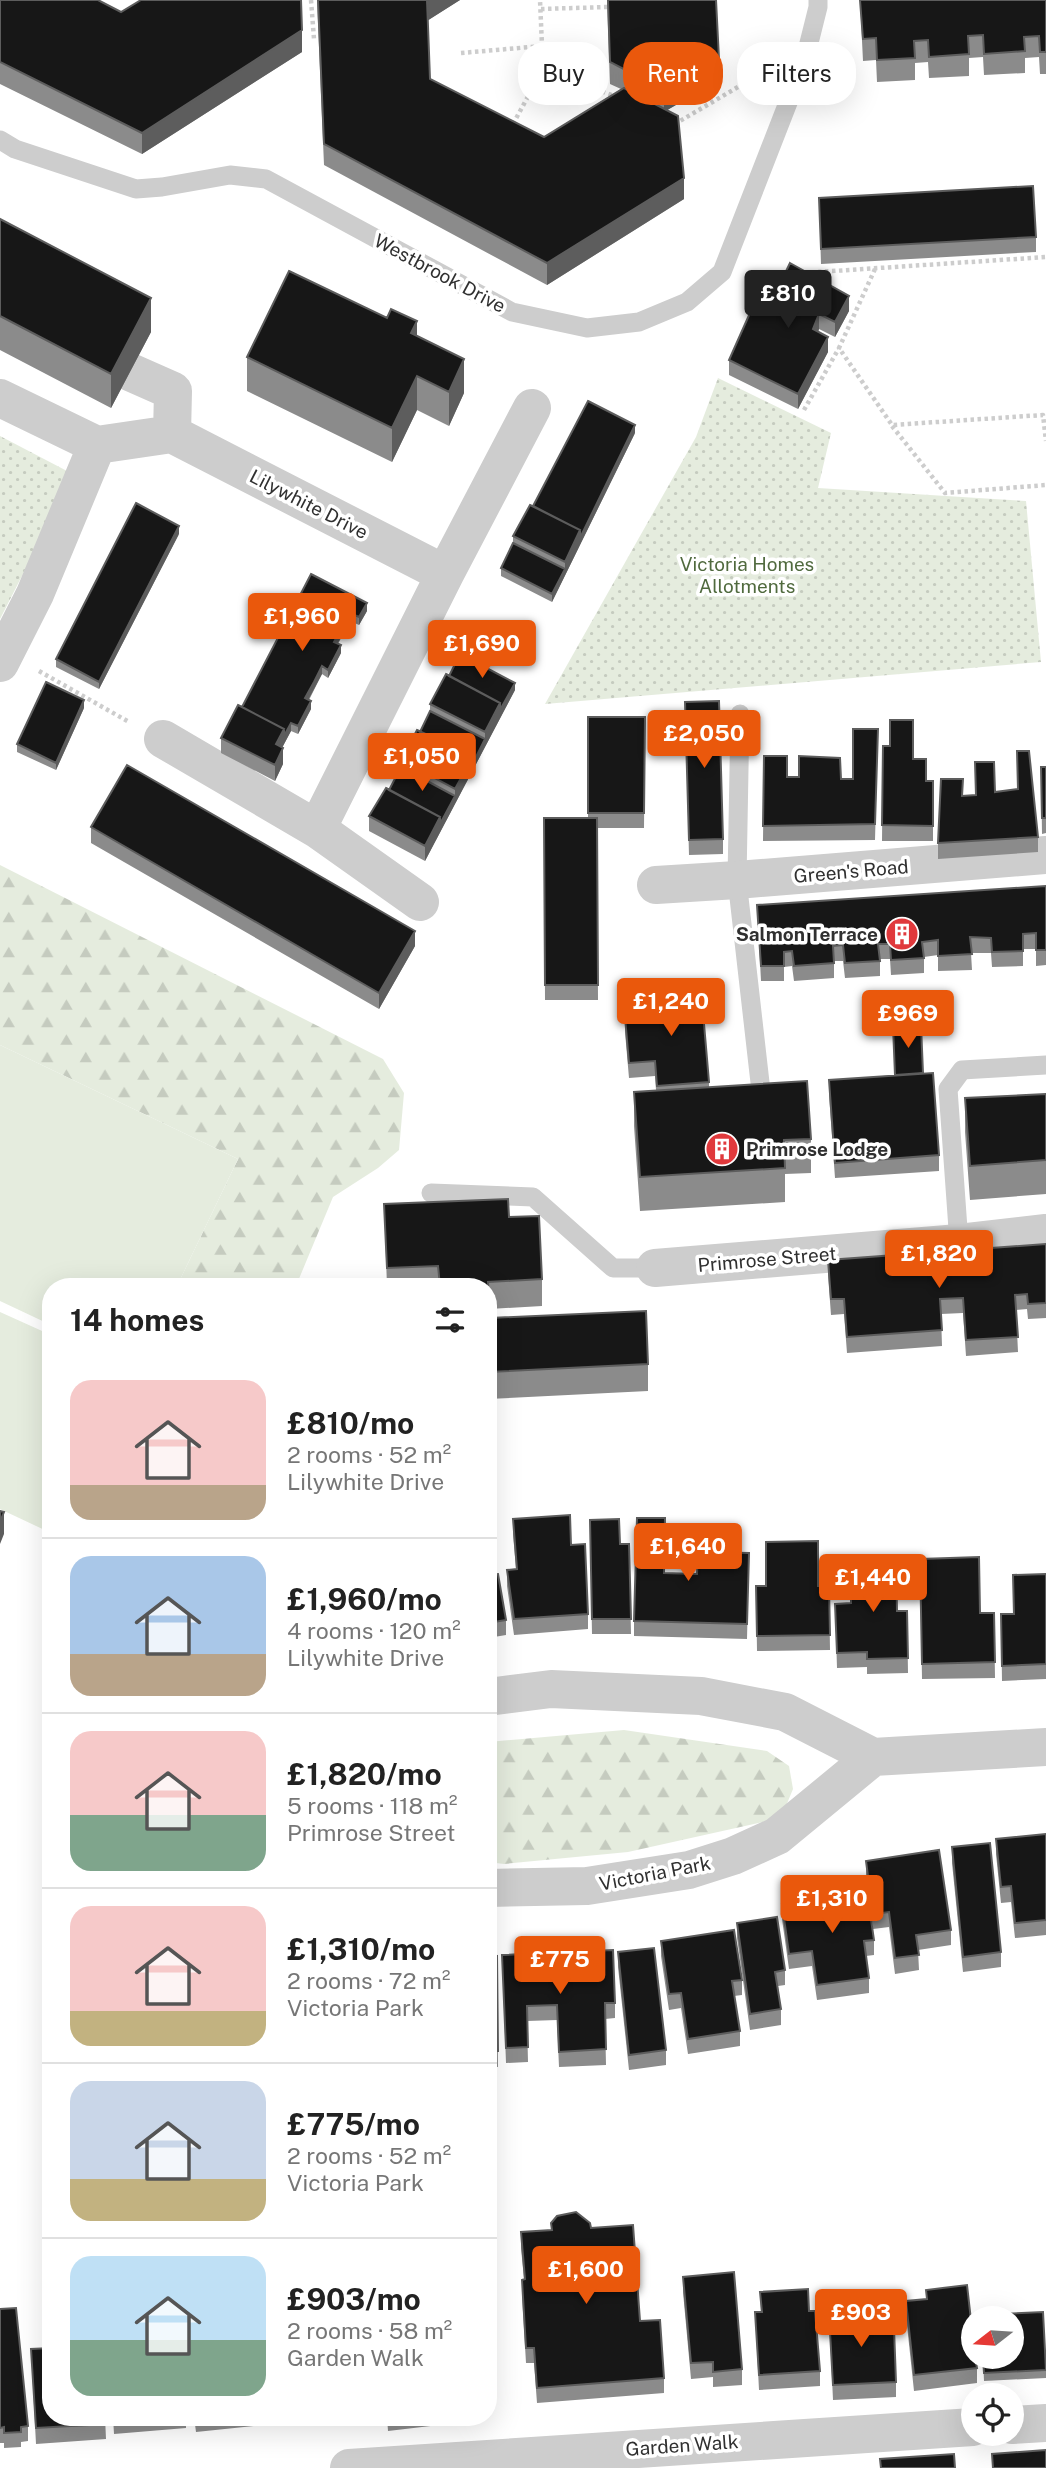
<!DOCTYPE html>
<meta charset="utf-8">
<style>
body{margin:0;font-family:"Public Sans",sans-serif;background:#f6f6f6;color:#222;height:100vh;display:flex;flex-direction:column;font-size:26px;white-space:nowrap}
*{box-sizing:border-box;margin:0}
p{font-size:23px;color:#767676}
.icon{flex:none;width:38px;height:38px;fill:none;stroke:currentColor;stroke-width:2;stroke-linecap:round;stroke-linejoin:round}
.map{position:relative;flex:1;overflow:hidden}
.panel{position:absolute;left:42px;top:1278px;width:455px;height:1148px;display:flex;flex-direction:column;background:#fff;border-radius:28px;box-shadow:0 7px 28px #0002}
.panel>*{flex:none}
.top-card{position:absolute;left:518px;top:42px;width:422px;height:63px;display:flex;gap:14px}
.needle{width:46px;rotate:253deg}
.buttons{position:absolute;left:961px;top:2306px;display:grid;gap:14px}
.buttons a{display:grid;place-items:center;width:63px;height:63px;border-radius:50%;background:#fff;box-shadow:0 7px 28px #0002;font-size:35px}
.price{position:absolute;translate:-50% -60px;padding:0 16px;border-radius:7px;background:#ea580c;color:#fff;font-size:23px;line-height:46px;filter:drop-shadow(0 2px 4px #0008)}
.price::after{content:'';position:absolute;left:50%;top:42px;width:21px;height:16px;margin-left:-10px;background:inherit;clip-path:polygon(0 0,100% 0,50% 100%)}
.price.current{background:#222;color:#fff}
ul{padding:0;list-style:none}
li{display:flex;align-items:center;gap:21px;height:175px;padding:0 28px}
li+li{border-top:2px solid #e0e0e0}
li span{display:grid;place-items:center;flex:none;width:196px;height:140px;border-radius:21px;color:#555}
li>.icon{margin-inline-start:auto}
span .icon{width:84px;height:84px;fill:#fffc;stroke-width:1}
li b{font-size:30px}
h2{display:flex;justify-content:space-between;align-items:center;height:84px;padding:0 28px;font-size:30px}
.chip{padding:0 24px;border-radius:28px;background:#fff;box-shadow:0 7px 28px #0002;font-size:24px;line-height:63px}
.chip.current{background:#ea580c;color:#fff}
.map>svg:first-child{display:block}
</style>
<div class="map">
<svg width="1046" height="2468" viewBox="0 0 1046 2468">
<defs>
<pattern id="grass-dots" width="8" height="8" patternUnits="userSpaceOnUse" patternTransform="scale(1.75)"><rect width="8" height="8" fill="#e5ecde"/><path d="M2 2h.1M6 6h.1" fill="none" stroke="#c5cbbf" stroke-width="1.8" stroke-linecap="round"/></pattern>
<pattern id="forest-firs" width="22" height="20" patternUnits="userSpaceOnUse" patternTransform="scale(1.75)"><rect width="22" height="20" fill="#e5ecde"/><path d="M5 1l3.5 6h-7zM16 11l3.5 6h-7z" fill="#c5cbbf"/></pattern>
</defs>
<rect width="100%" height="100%" fill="#fff"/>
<path fill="url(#grass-dots)" d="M718,378L831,433L818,488L1026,501L1041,662L545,704L696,437Z
M0,436L67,471L72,478L0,619Z"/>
<path fill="url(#forest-firs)" d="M0,865L383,1059L404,1093L399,1150L378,1168L333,1197L296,1286H177L238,1159L0,1045Z
M624,1730L767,1751L789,1766L793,1789L781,1818L628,1852L504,1864L488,1862V1742Z"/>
<path fill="#e5ecde" d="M0,1045L238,1159L177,1286H51V1325L0,1301Z
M0,1312L51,1335V1533L0,1509Z"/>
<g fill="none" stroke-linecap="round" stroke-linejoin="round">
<path stroke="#cdcdcd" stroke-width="4.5" stroke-dasharray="3.5 3.5" stroke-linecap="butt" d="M311,0L314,39
M541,9L608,7
M461,53L542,46
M543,69L617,97
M674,119L680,121L767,70
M513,124L543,69L540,0
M875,269L839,348L892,425L1043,415L1046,441
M818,272L1046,257
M804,410L839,348
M892,426L945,493L1046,485
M39,671L129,722"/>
<path stroke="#cdcdcd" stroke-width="19" d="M0,140L15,149L136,189L162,187L230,175L266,179L512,312L587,328L639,322L687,302L722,272L805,59L818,7V0
M740,714L737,880L763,1109
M431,1193L533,1197L613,1268H655
M959,1243L948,1089L962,1070L1046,1065"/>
<path stroke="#cdcdcd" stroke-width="38" d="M0,398L97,445L35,594L0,663
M172,434L445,574
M97,445L172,434L173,391L130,372
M163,739L317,829L420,902
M317,829L445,574L532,408
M656,885L737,880L1046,855
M655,1268L959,1243L1046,1233
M488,1697L551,1689L701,1696L785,1712L873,1757L1046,1747
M488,1888L587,1886L689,1870L733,1856L777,1836L873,1757
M1012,2425L1046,2423
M349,2468L973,2427"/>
</g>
<path fill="#8b8b8b" d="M0,0L121,12L302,52L142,154L0,84Z
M317,0H460L428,20L430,79L544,137L621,89L610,84L607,0H716L719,80L667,110L684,199L547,285L324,165Z
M860,0H1046V74H1040L1039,57L1025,58V73L984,75L983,57L969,58V76L929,78L928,62L915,63V80L877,82L876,60L863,61Z
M819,198L1036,237V252L821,264Z
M0,219L151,332L111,408L0,350Z
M769,307L849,311L835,337L819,329L818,332L828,352L798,409L729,375V360Z
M417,336L464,393L449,426L417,410L392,462L247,391V357Z
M635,433L552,602L501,576V568L513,543V536L533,506Z
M179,534L99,689L56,667V659Z
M311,574L367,611L359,625L350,621L338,644L341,653L328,678L322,674L309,700L311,709L298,734L291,731L282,748L283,764L275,781L221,753V738L242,707Z
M449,676L515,690L425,861L369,831V816L389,790L401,767V760L420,732L430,711V704Z
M685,702L723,839V854L689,855Z
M84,708L56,770L17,752V744Z
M588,717H645L644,828H597L598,1000H545L544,818H588Z
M878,729L875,840L763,841L764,756L787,777L853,779Z
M883,746L913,759L926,781H933V841H882Z
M1017,751L1038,837V852L938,859V843L963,796L975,795V762L995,792L1017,789Z
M1041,767H1046V833L1042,834Z
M91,827L415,946L379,1009L91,843Z
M1046,886V965L1036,966V949H1023V966L992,967L991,953H971L972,970L938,971V955L924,957V973L891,975L890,959H880V976L845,978L843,961H834V978L794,981L792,966L784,967V981H761L757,905Z
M651,993L709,1082V1087L811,1139V1173L785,1174V1202L640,1211L634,1126V1092L656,1090L655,1076L629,1078L625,1032V1017L652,1014Z
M923,1073L939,1155V1171L835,1178L829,1095V1080Z
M1046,1094V1194L970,1200L965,1132V1098Z
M384,1204L509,1217L542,1279V1306L489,1309L490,1318L648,1364V1391L488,1399V1286H387Z
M1046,1244V1318L1028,1319L1027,1309L1016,1310L1018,1352L966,1356L963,1313L941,1314L942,1346L847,1353L844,1314L831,1315L828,1275V1260Z
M513,1519L571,1545L588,1614V1629L514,1635L507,1586V1570L516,1569L513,1534Z
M590,1520L620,1544H629L631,1634H592Z
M749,1553L747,1639L634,1636V1621L664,1573L697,1574Z
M920,1559L980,1613H994L995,1678L922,1679Z
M1046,1574V1679L1002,1681L1001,1614H1014Z
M488,1575L506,1620V1635L488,1638Z
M756,1586H829L830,1650L757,1651Z
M835,1604L897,1611H907L908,1673L867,1674V1667L837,1668Z
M1046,1834V1935L1015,1938L1011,1902L1001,1903L996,1854V1839Z
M952,1847L1001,1952V1967L963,1972L952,1863Z
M866,1861L951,1930V1945L918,1950L919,1970L895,1974L889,1927L873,1929L866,1876Z
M782,1904L874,1940V1955L866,1956L869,1978V1993L817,2000L812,1966L789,1969L782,1919Z
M737,1923L785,1970V1985L778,1986L781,2009V2025L750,2030L737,1938Z
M661,1941L742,1980V1995L734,1996L740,2031V2046L688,2054L681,2008L669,2010L661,1956Z
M618,1952L666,2050V2065L629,2070L618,1967Z
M488,1955L497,1956L498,2067L488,2066Z
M502,1955L615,2003V2018L605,2019L606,2065L559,2067L557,2020L527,2021L528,2062L506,2063Z
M591,2228L640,2321L664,2378V2393L537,2403L534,2363H526L522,2295V2280L524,2279L521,2248V2232Z
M683,2277L742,2369V2385L713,2387V2377L691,2379L683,2292Z
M760,2292L820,2371V2386L759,2390L755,2312H761Z
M906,2301L977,2368V2383L914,2391L906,2316Z
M0,2309L28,2426V2441L21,2442V2447L4,2448V2443H0Z
M829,2314L879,2329L896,2382V2397L833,2400Z
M31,2349L51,2417H105L106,2439L36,2444Z
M1046,2356V2378L984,2381L983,2357Z
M113,2417H186V2428L114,2434Z
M194,2417H264V2425L196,2432Z
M387,2417H473V2421L388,2431Z"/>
<path fill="#5d5d5d" d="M427,0H460L427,21Z
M302,30V52L142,154V133Z
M719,59V80L664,112V90Z
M684,178V199L547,285V263Z
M849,296V311L835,337V322Z
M151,298V332L111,408V374Z
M819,314V329L813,344V329Z
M417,321V355L411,333Z
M828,337V352L798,409V394Z
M464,359V393L449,426V392Z
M417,376V410L392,462V428Z
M635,425V433L552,602V594L565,569V562L580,530Z
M179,526V534L99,689V682Z
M367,603V611L359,625V617Z
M350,613V621L334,650V642Z
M341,645V653L328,678V670Z
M322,666V674L305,706V698Z
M515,683V690L425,861V846L440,817L455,796V789L473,756L485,739V732L500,703Z
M84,700V708L56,770V763Z
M311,701V709L298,734V726Z
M291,723V731L276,759V744L284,729Z
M283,748V764L275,781V765Z
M415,931V946L379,1009V993Z
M4,1512V1534L0,1544V1522Z"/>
<path fill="#171717" stroke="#5d5d5d" stroke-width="2" d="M0,0H98L121,12L141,0H301L302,30L142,133L0,62Z
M318,0H427L430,79L544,137L624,88L678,116L684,178L547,263L324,144Z
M608,0H716L719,59L664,90L610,62Z
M860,0H1046V52H1040L1039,36L1024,37L1025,51L984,54L983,35L968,36L969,54L929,57L928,40L914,41L915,58L877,60L876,38L863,39Z
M1033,186L1036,237L821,249L819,198Z
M0,219L151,298L111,374L0,316Z
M790,263L849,296L835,322L819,314L813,329L828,337L798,394L729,360L754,304L769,307Z
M289,271L387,318L391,309L417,321L411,333L464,359L449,392L417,376L392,428L247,357Z
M588,401L635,425L580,538V530L533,506Z
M136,503L179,526L99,682L56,659Z
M530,505L580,530L565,562L513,536Z
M513,543L565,569L552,594L501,568Z
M311,574L367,603L359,617L350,613L334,642L341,645L328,670L322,666L314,682L305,698L311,701L298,726L291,723L284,736V729L242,707Z
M460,654L515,683L500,710V703L449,676Z
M446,674L500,703L485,732L430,704Z
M46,682L84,700L56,763L17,744Z
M719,701L723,839L689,840L685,702Z
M238,705L284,729L276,744L283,748L275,765L221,738Z
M430,711L485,739L473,763V756L420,732Z
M588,717H645L644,813H588Z
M890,720H913V759H926V781H933V826L882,825L883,746H890Z
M853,729H878L875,824L763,826L764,756H787V777H799V756L840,758L841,779H853Z
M417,730L473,756L455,789L401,760Z
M1017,751H1029L1038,837L938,843L941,779H963L962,796L976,795L975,762H994L995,792L1018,789Z
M127,765L415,931L379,993L91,827Z
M401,767L455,796L440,824V817L389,790Z
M1041,767H1046V818H1042Z
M386,788L440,817L425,846L369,816Z
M544,818H597L598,985H545Z
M1046,886V950H1036V933L1023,934V951L992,952L991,938L970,937L972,954L938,956V940L922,942L924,958L891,960L890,944H878L880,961L845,963L843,945L833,946L834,963L794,966L792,951L784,952V966H761L757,905Z
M701,989L709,1082L657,1086L655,1061L629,1063L625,1017L653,1014L651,993Z
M921,1025L923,1073L895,1075L893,1026Z
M933,1073L939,1155L835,1163L829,1080Z
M807,1081L811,1139L784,1140L785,1168L640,1177L634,1092Z
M1046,1094V1160L970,1166L965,1098Z
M508,1199L509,1217L539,1216L542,1279L488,1282L490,1318L646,1311L648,1364L488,1372V1286H440L438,1266L387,1268L384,1204Z
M1046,1244V1303L1028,1304L1027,1294L1015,1295L1018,1337L966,1340L963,1298L940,1299L942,1330L847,1337L844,1299H831L828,1260Z
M0,1511L4,1512L0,1522Z
M570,1515L571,1545L585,1544L588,1614L514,1619L507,1570L517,1569L513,1519Z
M637,1518H665L664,1573L697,1574L698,1552L749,1553L747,1624L634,1621Z
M619,1519L620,1544H629L631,1619H592L590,1520Z
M818,1541V1586H829L830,1635L757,1636L756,1586H766V1542Z
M979,1557L980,1613H994L995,1662L922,1664L920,1559Z
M896,1560L897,1611H907L908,1658L867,1659V1652L837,1653L835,1604L851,1603V1562Z
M498,1574L506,1620L488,1623V1575Z
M1046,1574V1664L1002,1666L1001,1614H1014L1013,1575Z
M1046,1834V1920L1015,1923L1011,1886L1001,1887L996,1839Z
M990,1843L1001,1952L963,1957L952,1847Z
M939,1850L951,1930L916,1935L919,1955L895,1958L889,1912L873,1914L866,1861Z
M867,1892L874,1940L864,1941L869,1978L817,1985L812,1951L789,1954L782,1904Z
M777,1917L785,1970L775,1972L781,2009L750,2014L737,1923Z
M734,1930L742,1980L732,1981L740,2031L688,2039L681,1993L669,1994L661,1941Z
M654,1948L666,2050L629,2055L618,1952Z
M613,1950L615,2003H605L606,2049L559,2052L557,2005L527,2006L528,2047L506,2048L502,1955Z
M488,1955L497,1956L498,2051H488Z
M576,2212L590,2223L591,2228L633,2225L640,2321L660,2320L664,2378L537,2388L534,2348H526L522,2280L525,2279L521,2232L552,2230L551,2223L557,2216Z
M734,2272L742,2369L713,2372V2362L691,2363L683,2277Z
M967,2285L973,2338V2357H975L977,2368L914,2375L906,2301L927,2299L926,2290Z
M808,2289L809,2311H815L820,2371L759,2375L755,2312H762L760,2292Z
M16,2308L28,2426L21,2427V2432L4,2433V2427L0,2428V2309Z
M878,2311L879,2329L894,2328L896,2382L833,2385L829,2314Z
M1043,2312L1046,2370L984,2373L983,2357H1012V2319H981V2315Z
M51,2348V2417H105L106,2424L36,2428L31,2349Z
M114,2417H138L114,2419Z
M1046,2450V2468H993L992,2454Z
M954,2454L955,2468H881L880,2459Z"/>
<defs>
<symbol id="building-disc" viewBox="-11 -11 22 22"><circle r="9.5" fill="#e0393c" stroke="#fff"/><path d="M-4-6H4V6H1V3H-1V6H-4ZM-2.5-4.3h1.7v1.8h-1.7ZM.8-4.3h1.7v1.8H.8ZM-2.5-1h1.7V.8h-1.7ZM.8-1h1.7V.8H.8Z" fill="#fff"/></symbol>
</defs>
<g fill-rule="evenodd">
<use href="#building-disc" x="883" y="915" width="38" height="38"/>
<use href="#building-disc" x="703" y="1130" width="38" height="38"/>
</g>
<g text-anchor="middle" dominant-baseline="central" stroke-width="7" stroke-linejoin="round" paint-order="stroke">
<g font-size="19" fill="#303030" stroke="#fff">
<text transform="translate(440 273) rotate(28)">Westbrook Drive</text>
<text transform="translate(309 504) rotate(27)">Lilywhite Drive</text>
<text transform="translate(851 871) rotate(-5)">Green's Road</text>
<text transform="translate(767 1259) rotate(-5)">Primrose Street</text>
<text transform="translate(655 1873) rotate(-11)">Victoria Park</text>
<text transform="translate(682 2445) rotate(-4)">Garden Walk</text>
</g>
<g font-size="19" fill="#506a3e" stroke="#fff">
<text x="747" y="564">Victoria Homes<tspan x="747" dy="22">Allotments</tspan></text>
</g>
<g font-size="19" font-weight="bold" fill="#303030" stroke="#fff" text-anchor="end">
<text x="878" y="934">Salmon Terrace</text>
<text x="746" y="1149" text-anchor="start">Primrose Lodge</text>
</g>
</g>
</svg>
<div class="buttons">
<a><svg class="needle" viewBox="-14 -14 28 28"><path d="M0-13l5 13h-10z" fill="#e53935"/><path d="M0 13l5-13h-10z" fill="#767676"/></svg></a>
<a><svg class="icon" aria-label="locate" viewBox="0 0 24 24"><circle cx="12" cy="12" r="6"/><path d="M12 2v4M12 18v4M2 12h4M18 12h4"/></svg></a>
</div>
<b class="price current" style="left:788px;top:330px">£810</b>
<b class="price" style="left:302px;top:653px">£1,960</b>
<b class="price" style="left:482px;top:680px">£1,690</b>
<b class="price" style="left:704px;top:770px">£2,050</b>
<b class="price" style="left:422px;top:793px">£1,050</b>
<b class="price" style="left:671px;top:1038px">£1,240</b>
<b class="price" style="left:908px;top:1050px">£969</b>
<b class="price" style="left:939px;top:1290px">£1,820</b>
<b class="price" style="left:688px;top:1583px">£1,640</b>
<b class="price" style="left:873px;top:1614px">£1,440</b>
<b class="price" style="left:832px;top:1935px">£1,310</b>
<b class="price" style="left:560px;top:1996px">£775</b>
<b class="price" style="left:586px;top:2306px">£1,600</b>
<b class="price" style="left:861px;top:2349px">£903</b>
<div class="top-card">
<a class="chip">Buy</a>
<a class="chip current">Rent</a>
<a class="chip">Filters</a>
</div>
<section class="panel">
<h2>14 homes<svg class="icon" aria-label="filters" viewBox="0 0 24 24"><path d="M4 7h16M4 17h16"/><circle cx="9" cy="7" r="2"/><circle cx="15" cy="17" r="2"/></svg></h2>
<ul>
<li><span style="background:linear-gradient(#f6c9c9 75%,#b9a48a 0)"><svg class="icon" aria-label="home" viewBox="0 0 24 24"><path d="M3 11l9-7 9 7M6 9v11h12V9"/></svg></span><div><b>£810/mo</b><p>2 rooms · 52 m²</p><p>Lilywhite Drive</p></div></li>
<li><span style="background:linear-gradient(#a9c7e8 70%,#b9a48a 0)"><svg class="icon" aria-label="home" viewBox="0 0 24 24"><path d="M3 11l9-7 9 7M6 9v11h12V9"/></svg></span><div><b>£1,960/mo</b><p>4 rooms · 120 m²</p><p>Lilywhite Drive</p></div></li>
<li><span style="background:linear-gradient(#f6c9c9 60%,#7fa58c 0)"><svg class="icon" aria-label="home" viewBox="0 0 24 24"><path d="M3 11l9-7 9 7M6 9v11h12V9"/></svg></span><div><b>£1,820/mo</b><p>5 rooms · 118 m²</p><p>Primrose Street</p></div></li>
<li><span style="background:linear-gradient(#f6c9c9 75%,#c2b280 0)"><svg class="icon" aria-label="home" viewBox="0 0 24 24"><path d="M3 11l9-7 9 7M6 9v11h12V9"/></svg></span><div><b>£1,310/mo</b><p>2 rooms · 72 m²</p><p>Victoria Park</p></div></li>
<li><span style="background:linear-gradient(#c9d6e8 70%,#c2b280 0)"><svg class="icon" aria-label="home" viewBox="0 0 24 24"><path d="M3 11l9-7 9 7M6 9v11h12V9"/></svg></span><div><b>£775/mo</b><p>2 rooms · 52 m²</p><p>Victoria Park</p></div></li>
<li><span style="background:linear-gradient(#bfe0f5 60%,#7fa58c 0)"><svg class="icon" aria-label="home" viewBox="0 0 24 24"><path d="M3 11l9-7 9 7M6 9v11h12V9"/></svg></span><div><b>£903/mo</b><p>2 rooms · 58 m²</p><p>Garden Walk</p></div></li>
</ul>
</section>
</div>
